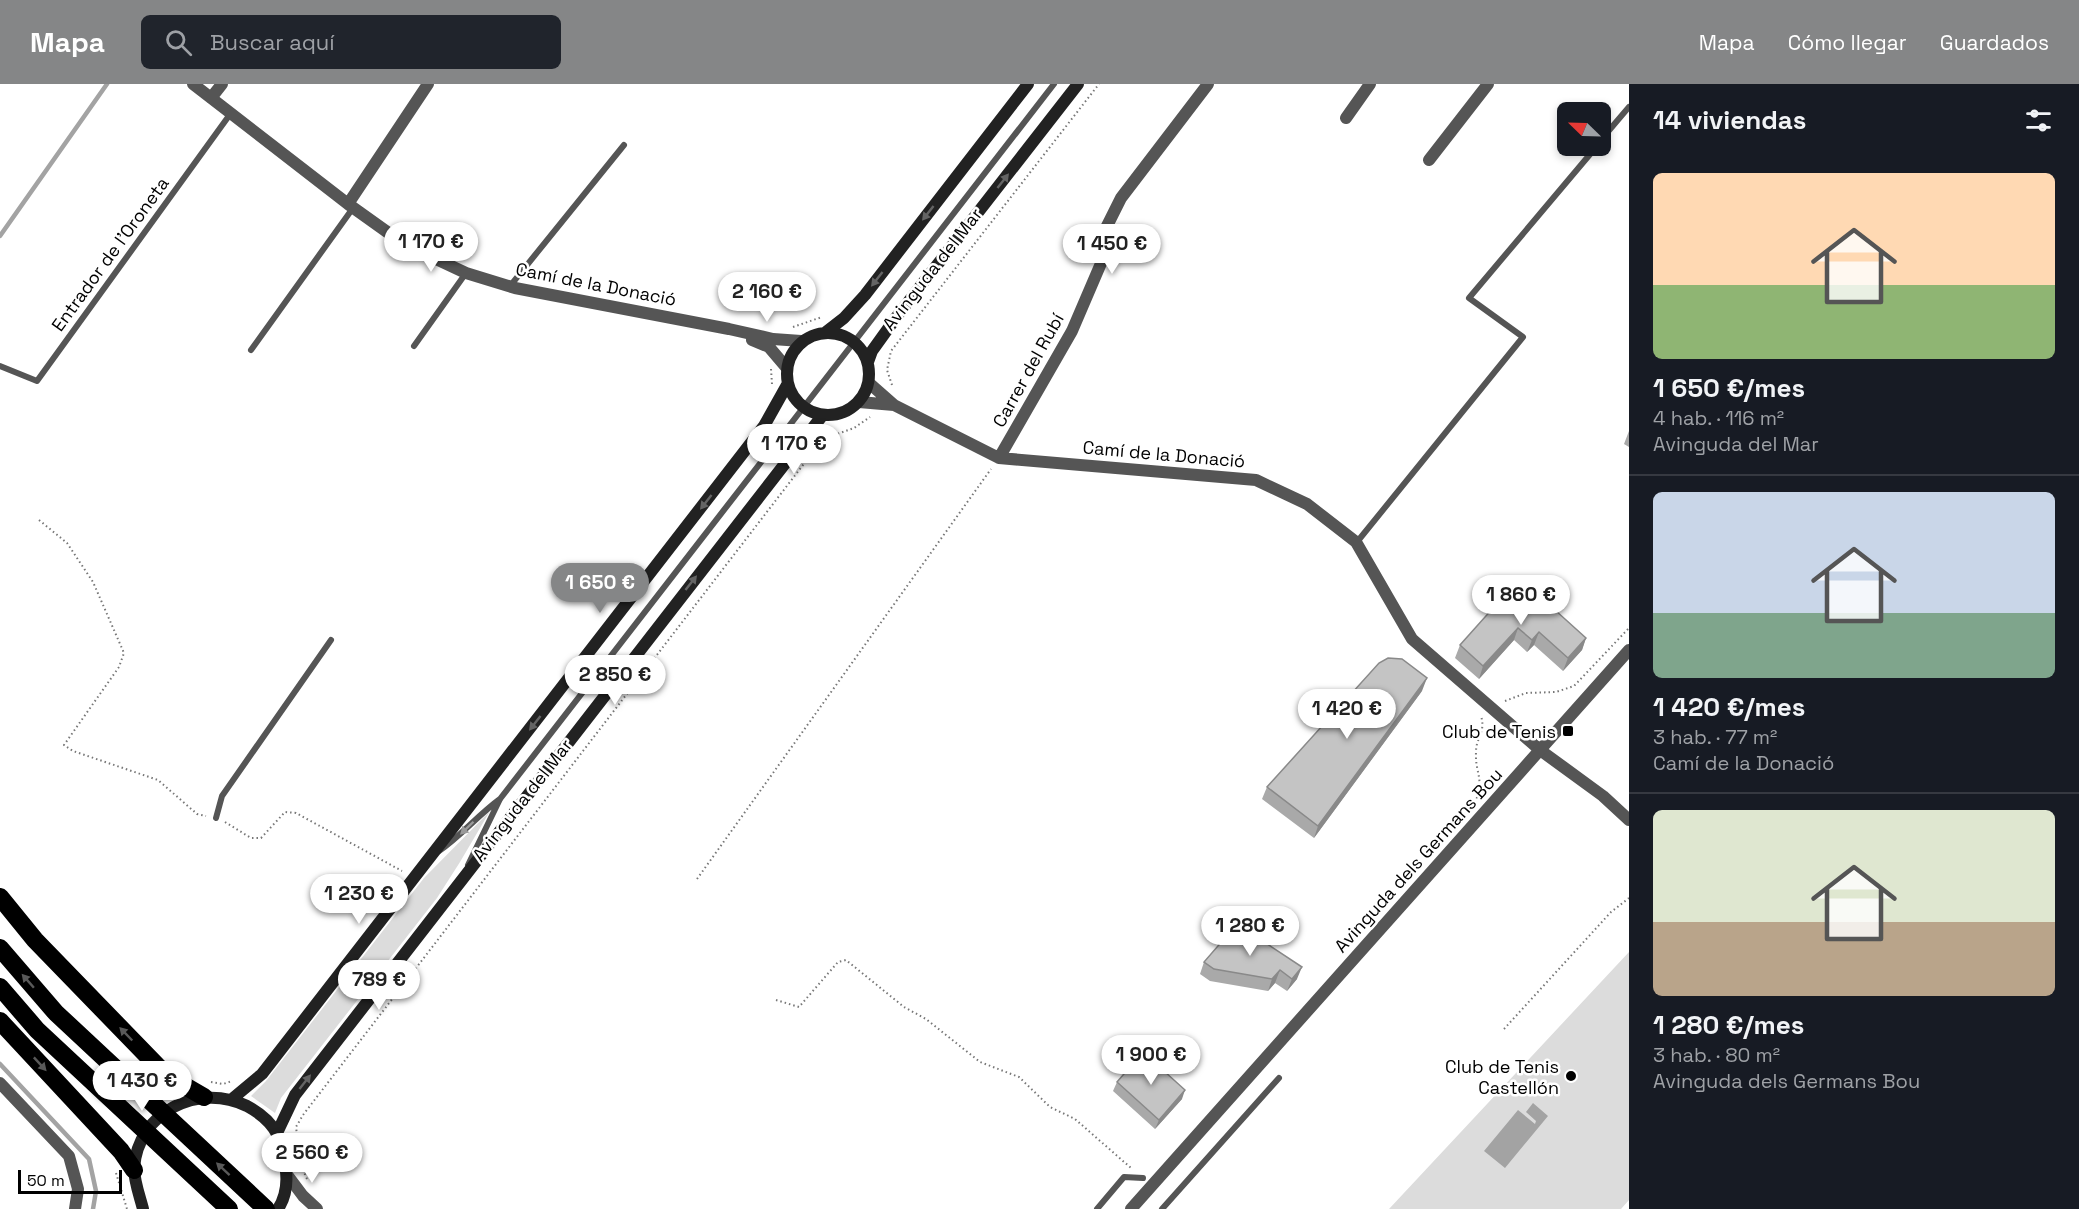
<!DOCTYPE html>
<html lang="es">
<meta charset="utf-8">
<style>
body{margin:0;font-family:"Space Grotesk",sans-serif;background:#20242c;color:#f1f3f6;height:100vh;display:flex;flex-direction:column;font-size:22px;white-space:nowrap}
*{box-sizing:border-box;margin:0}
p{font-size:20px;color:#9ea1a6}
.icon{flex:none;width:33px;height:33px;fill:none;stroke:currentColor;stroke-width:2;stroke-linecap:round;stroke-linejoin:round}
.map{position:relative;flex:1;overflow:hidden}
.sheet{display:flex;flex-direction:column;background:#171b24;width:450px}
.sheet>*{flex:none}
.needle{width:39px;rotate:293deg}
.buttons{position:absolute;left:1557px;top:18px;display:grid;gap:12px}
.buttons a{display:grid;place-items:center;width:54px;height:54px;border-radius:9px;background:#171b24;box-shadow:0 3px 9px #0003;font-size:30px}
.scale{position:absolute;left:18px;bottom:15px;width:104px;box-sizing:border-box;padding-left:6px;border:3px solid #000;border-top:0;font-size:16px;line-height:21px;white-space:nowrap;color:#000;-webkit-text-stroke:4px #fff;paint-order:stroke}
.price{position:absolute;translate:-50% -51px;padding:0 14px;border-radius:21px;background:#fff;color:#222;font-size:20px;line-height:39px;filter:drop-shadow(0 2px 3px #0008)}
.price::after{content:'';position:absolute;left:50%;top:36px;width:18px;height:14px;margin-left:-9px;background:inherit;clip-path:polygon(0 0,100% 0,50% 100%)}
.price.current{background:#858687;color:#fff}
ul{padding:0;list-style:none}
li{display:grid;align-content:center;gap:12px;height:318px;padding:0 24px}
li+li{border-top:2px solid #363941}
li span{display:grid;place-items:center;height:186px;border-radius:9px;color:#555}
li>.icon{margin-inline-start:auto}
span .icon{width:108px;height:108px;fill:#fffc;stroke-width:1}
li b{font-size:26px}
h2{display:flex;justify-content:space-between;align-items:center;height:72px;padding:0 24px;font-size:26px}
header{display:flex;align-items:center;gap:36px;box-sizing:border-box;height:84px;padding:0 30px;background:#858687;color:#fff}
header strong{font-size:28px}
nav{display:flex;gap:33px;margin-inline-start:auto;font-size:21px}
.search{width:420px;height:54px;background:#20242c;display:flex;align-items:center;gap:15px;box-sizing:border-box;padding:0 21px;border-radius:9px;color:#9ea1a6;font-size:22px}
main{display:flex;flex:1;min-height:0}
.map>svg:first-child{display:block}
</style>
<header>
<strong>Mapa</strong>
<div class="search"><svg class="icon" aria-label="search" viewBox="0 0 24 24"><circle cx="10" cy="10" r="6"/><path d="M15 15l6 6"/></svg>Buscar aquí</div>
<nav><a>Mapa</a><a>Cómo llegar</a><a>Guardados</a></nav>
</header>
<main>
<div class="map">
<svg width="1629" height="1125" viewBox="0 0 1629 1125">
<rect width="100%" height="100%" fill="#fff"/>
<path fill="#dcdcdc" d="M490,727L460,778L437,814L281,1014L275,1029L251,1012L266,997L424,794Z
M1629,868V1116L1621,1125H1389Z"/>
<path fill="#a3a3a3" d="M1533,1019L1548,1032L1505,1084L1484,1067L1518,1026L1535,1040L1536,1037L1526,1028Z"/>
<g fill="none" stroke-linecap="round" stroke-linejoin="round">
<path stroke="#a3a3a3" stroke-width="4.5" d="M0,152L107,0
M0,980L89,1075L96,1107L93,1125"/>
<path stroke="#777" stroke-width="2" stroke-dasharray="1.5 3" stroke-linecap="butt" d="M793,243L822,233
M771,285L772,300
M892,301L887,286L891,267L1099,0
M39,436L67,459L93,498L124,569L119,583L64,661L73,667L158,696L197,730L206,732
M1505,617L1526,609L1556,608L1574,602L1629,544
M1475,719C1485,693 1475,691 1476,668C1476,653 1486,648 1481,632
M225,738L251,754H261L285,728L296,729L402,787
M697,795L991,385
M776,916L799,923L838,878L846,876L904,923L926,935L980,978L1019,993L1050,1023L1075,1035L1131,1084
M1504,945L1611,828L1629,814
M211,998L223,1000L232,997
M116,1089L127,1125
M307,1095L301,1081L296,1043L303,1031L823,355L854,344L870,333"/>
<path stroke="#555" stroke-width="6" d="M1600,57L1629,23
M510,202L624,61
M414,262L466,189
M251,266L353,124
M0,282L37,297L231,29
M1357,458L1523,253L1469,214L1597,62
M216,734L222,712L331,556
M439,767C461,752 478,731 500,715
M468,781L500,715L1054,0
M1097,1125L1124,1093L1143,1094
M1162,1125L1279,994"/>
<path stroke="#555" stroke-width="12" d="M193,0L348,120L404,160L466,189L515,204L729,245L773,255L801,257
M211,14L222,0
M1346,34L1370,0
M1429,76L1488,0
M348,120L428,0
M752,256L769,263L786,283
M869,299L894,321L999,374L1256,396L1307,420L1356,458L1412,555L1540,666L1603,712L1629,736
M859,318L894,321
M999,374L1072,247L1102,177L1104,148L1121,114L1208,0
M0,999L69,1072L78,1105L75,1125
M288,1092L303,1112L317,1125"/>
<path stroke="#555" stroke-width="12" d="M1131,1125L1629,566"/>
<path stroke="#222" stroke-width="12" d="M826,248L844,234L865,211L1028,0
M787 290a41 41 0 1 1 82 0a41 41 0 1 1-82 0Z
M868,278L872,267L895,235L1078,0
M232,1015L262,990L764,342L787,301
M277,1049L295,1011L822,332
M143,1125C140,1113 134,1097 134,1084C138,1028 198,998 247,1022C258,1028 271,1038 277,1050C280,1056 281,1065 283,1072C288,1090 289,1108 278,1125"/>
<path stroke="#000" stroke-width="18" d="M0,813L35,856L166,991L204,1013
M0,864L56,929L266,1125
M0,903L37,946L229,1125
M0,937L121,1067L134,1086"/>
</g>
<path fill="#a9a9a9" d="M1629,347V363L1624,360Z
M1507,518L1586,554L1582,566L1563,587L1534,561L1527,568L1514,556L1479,595L1455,574L1460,561Z
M1422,607L1314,754L1262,715L1267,703Z
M1237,840L1297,895L1287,907L1275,899L1268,907L1210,897L1200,890L1204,878Z
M1117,998L1182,1015L1155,1045L1113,1007Z"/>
<path fill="#898989" d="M1518,544L1514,556L1479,595L1483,582Z
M1539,548L1534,561L1527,568L1532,556Z
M1586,554L1582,566L1563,587L1568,574Z
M1427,594L1422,607L1314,754L1318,742Z
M1302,883L1297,895L1287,907L1292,895Z
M1280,886L1275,899L1268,907L1272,895Z
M1185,1006L1182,1015L1155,1045L1159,1036Z"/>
<path fill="#c4c4c4" stroke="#898989" stroke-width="1.5" d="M1524,498L1586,554L1568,574L1539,548L1532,556L1518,544L1483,582L1460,561L1502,514L1507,518Z
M1388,574L1402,575L1427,594L1318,742L1267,703L1379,579Z
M1237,840L1302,883L1292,895L1280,886L1272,895L1214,885L1204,878Z
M1143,968L1185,1006L1159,1036L1117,998Z"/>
<defs><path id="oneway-solid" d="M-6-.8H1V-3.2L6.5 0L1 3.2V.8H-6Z" transform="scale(1.5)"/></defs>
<g fill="#646464">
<use href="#oneway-solid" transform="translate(1003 97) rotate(-52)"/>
<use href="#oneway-solid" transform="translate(928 129) rotate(128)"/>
<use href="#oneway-solid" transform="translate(877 195) rotate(128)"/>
<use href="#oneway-solid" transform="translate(706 418) rotate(128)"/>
<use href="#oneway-solid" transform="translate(691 499) rotate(-52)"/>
<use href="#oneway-solid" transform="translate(535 639) rotate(128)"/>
<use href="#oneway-solid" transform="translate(305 998) rotate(-52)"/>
</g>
<use fill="#999" href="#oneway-solid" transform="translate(467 744) rotate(136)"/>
<g fill="#595959">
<use href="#oneway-solid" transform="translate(28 897) rotate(-131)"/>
<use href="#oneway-solid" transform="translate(126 950) rotate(-134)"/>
<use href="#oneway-solid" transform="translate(40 980) rotate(47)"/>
<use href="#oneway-solid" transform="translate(223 1085) rotate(-137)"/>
</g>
<g fill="#000" stroke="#fff" stroke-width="2">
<rect x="1562" y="641" width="12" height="12" rx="3"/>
<circle cx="1571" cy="992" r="6"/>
</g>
<g text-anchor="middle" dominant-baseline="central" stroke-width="5" stroke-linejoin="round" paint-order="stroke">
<g font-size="18" fill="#000" stroke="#fff">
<text transform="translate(110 170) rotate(-54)">Entrador de l'Oroneta</text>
<text transform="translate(932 185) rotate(-52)">Avinguda del Mar</text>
<text transform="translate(596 200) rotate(11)">Camí de la Donació</text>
<text transform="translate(1028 286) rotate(-61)">Carrer del Rubí</text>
<text transform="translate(1164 370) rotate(5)">Camí de la Donació</text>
<text transform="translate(522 716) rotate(-52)">Avinguda del Mar</text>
<text transform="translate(1418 776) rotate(-48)">Avinguda dels Germans Bou</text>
</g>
<g font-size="18" fill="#000" stroke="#fff" text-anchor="end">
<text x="1556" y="647">Club de Tenis</text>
<text x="1559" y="982">Club de Tenis<tspan x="1559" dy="21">Castellón</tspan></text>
</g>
</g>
</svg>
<div class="buttons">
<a><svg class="needle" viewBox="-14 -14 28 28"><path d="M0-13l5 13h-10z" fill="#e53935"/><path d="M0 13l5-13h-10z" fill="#9ea1a6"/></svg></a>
</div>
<div class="scale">50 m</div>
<b class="price" style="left:431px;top:189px">1 170 €</b>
<b class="price" style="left:1112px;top:191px">1 450 €</b>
<b class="price" style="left:767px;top:239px">2 160 €</b>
<b class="price" style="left:794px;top:391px">1 170 €</b>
<b class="price current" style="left:600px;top:530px">1 650 €</b>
<b class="price" style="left:1521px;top:542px">1 860 €</b>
<b class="price" style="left:615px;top:622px">2 850 €</b>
<b class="price" style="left:1347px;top:656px">1 420 €</b>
<b class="price" style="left:359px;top:841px">1 230 €</b>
<b class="price" style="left:1250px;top:873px">1 280 €</b>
<b class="price" style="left:379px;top:927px">789 €</b>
<b class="price" style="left:1151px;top:1002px">1 900 €</b>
<b class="price" style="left:142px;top:1028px">1 430 €</b>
<b class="price" style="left:312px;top:1100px">2 560 €</b>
</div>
<section class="sheet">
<h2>14 viviendas<svg class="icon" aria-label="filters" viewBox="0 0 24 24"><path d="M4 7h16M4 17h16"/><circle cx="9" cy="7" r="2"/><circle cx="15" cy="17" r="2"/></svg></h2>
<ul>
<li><span style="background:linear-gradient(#ffd9b3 60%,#8fb573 0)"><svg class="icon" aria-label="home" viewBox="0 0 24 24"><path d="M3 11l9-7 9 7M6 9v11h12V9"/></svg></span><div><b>1 650 €/mes</b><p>4 hab. · 116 m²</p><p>Avinguda del Mar</p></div></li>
<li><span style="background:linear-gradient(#c9d6e8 65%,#7fa58c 0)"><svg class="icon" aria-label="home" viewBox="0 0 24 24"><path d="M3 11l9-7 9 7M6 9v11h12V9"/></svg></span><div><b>1 420 €/mes</b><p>3 hab. · 77 m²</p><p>Camí de la Donació</p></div></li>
<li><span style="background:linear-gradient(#dfe7d0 60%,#b9a48a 0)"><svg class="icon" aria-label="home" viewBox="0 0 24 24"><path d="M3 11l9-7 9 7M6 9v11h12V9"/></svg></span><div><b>1 280 €/mes</b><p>3 hab. · 80 m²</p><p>Avinguda dels Germans Bou</p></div></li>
</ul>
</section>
</main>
